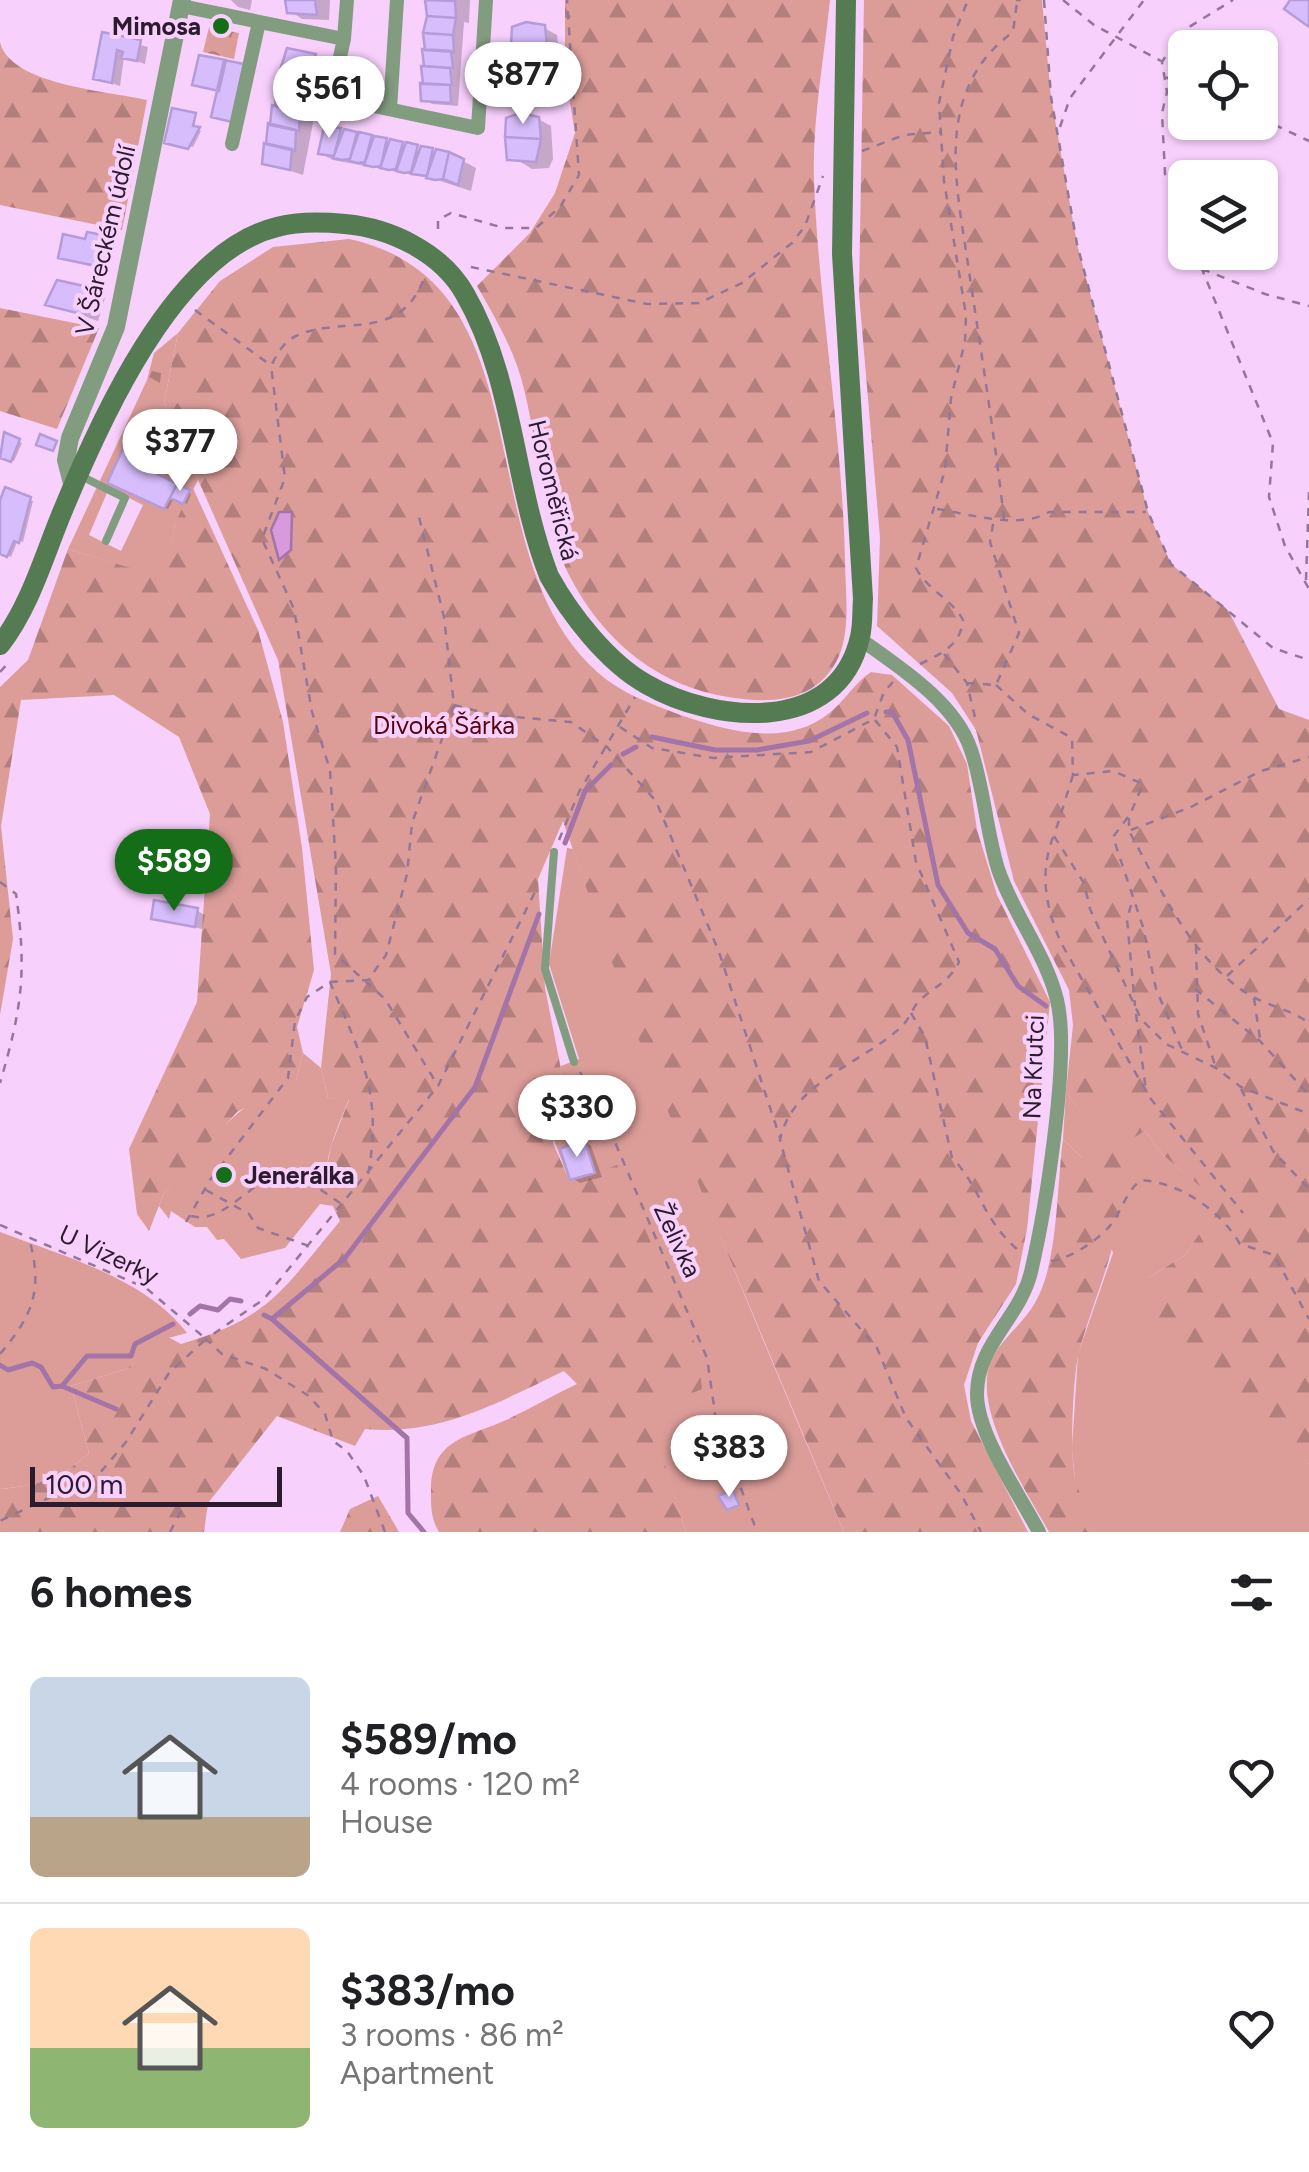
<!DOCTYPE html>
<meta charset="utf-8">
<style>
body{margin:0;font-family:Figtree,sans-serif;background:#f2f2f2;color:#202124;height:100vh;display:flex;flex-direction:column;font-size:38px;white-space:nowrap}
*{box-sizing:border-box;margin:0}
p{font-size:32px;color:#757577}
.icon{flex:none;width:55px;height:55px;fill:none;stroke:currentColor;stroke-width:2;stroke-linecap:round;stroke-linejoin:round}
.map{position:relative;height:1532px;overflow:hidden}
.drawer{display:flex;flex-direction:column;background:#fff;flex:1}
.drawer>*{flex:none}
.tools{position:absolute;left:1168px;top:30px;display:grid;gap:20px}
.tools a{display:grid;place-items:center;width:110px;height:110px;border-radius:15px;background:#fff;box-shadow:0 2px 8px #0004;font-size:50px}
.scale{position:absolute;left:30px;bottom:25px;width:252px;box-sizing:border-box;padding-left:10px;border:5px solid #2c1a2e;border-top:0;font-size:28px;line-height:35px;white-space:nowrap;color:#2c1a2e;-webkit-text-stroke:8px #f8d0fc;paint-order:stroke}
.price{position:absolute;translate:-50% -85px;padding:0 22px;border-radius:35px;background:#fff;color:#222;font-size:32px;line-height:65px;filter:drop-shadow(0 2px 5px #0008)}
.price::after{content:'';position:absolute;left:50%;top:60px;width:30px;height:22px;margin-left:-15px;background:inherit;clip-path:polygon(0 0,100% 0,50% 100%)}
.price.current{background:#146d17;color:#fff}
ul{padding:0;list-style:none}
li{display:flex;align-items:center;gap:30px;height:250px;padding:0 30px}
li+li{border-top:2px solid #e0e0e0}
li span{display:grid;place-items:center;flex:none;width:280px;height:200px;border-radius:15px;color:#555}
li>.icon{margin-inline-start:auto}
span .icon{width:120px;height:120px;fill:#fffc;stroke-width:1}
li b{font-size:42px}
h2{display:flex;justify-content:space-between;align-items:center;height:120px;padding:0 30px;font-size:42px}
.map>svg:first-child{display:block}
</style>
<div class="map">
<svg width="1309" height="1532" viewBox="0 0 1309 1532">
<defs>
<pattern id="forest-firs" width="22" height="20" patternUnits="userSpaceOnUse" patternTransform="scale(2.5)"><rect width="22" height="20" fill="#dc9d99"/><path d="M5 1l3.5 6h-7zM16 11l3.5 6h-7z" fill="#b37f7d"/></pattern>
<pattern id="park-crowns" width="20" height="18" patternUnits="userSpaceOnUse" patternTransform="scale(2.5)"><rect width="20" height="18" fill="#dc9d99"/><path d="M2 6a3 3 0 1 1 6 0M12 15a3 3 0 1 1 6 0" fill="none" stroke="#b37f7d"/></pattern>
</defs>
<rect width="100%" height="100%" fill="#f8d0fc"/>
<path fill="#dc9d99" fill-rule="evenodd" d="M178,333L164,403L198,480L175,524L165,579L68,549L147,380L154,353ZM109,488L143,505L121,551L89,535Z
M567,848L573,849C654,1081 748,1306 844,1532H686L648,1413L698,1351L617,1166L570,1183L554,1140L561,1066L579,1059L549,964Z
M303,1053L321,1068L328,1098L349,1099C335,1135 316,1170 333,1206L320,1204L285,1248L241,1259L224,1239L217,1240L207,1227H195L171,1211L169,1219L159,1206L164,1193C203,1149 238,1098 296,1081Z
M1066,1091L1094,1131L1112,1099L1133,1137L1145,1131L1164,1156L1221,1203L1185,1255L1148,1278L1286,1443L1309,1464V1532H1095L1075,1481L1072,1448L1078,1354L1113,1253L1082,1158L1063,1139Z
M0,1232C63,1256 145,1278 187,1333L168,1338L126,1369L71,1386L89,1453C62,1478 37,1486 0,1489Z"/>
<path fill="url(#forest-firs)" d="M565,0H830C824,59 812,122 814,181C819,307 842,433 845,559C845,590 851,627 839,656C818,703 771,704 728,697C662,687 608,645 575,586C541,528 540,452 524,389C515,351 496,319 477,286L530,233L555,193L575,133L565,72Z
M864,0H1042L1051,97L1077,244L1148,512L1171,564L1228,610L1279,709L1309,720V1464L1152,1330L1148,1278L1185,1255L1220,1203L1164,1156L1145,1131L1133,1138L1112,1100L1094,1132L1066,1091L1073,1025L1069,990L1014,881L976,730L952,693L877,626L880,538L859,294Z
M0,42C10,85 108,91 147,100L122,230L0,205Z
M349,239C556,284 460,567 607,680C627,695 652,704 675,713C726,731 789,750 834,709C847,697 856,682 871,672L892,675L949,726L967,764L977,830L997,895L1050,1002L1027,1229L1016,1284L978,1343L964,1385L971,1421L1028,1532H844L644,1054L563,821L538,879L545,988L561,1069L553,1143L570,1182L617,1165L698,1350L702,1389L649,1413L686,1532H439C430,1517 431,1504 431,1487C433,1438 469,1437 506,1420C530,1409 553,1395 577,1384L564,1371C499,1402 440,1436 365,1429L355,1446L277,1416L208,1503L204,1532H0V1489C37,1486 62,1478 89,1453L71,1386L126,1369L168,1337L181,1344C271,1318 283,1289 340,1221L323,1186L331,1146L349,1100L328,1098L321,1068L331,974L278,660L164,403L178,333L220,281L273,247Z
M0,308L99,328L57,429L0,411Z
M192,486L258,630L283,722L302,848L314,970L297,1027L303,1053L296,1081L288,1092L279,1090L237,1112L164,1193L149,1231L137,1214L129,1149L197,1002L210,814L179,737L114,695L21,700L1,826L13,939L0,1015V687L28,660L68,549L164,578L175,524Z
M1063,1139L1082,1158L1110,1151L1120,1158C1130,1227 1096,1288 1079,1352C1073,1374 1069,1461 1076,1482C1081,1499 1091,1514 1095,1532H1049C1026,1490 971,1409 991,1361C1001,1338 1026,1322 1037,1299C1058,1261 1057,1183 1063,1139Z
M378,1496L399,1532H340L350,1509Z"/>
<path fill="url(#park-crowns)" d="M209,27L239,33L234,59L203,52Z"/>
<path fill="#d69add" stroke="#a374a8" stroke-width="2.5" d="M279,512H292L291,550L279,560L271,530Z"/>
<path fill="#0003" d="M231,0H252L250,10L238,7Z
M290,0H330L329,20L302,19L290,11Z
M428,0H470L469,23L464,22L458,106L432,104L422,96Z
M544,28L557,35L559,54H555L550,75L558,80L553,98L527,96L514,89L519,71L511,62L512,48Z
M104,35L148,47L145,64L124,57L120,86L96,78Z
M315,56L327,63L322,79L316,77L315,95L288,86Z
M303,94L317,102L303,175L264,162Z
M195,116V129L201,131L193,147L167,142Z
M538,119L551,126L553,159L549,168L532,169L507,154Z
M326,130L463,161L476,168L471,191L431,178L333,160L320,153Z
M102,238L115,245L109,272L61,257Z
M58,283L105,298L98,321L48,304Z
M152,371L161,373L160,383L149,377Z
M5,435L22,443L14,461L0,454Z
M132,438L158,450L157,462L152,460L146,472L191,494L187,504L174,498L168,509L110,482Z
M6,491L33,501L23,542L18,540L11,557L0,552V507Z
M197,911L205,915L202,929L154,917Z
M584,1141L591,1146L602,1177L580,1183L572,1178Z"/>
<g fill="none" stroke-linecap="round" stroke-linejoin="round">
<path stroke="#a374a8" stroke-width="5" d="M886,712H892L908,740L938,885L968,933L995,949L1018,986L1046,1006
M652,737L715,750H757L809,741L867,713
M623,754L636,747
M565,843L585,791L611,765
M190,1314L200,1306L218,1310L230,1299L241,1301
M264,1315L272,1319L345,1258L475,1087L539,914
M272,1319L407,1438L408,1513L424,1532
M0,1365L8,1370L32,1363L41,1367L53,1387L62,1386L87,1356H131L135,1344L173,1324
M62,1386L116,1409"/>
</g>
<path fill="#d7bdfc" stroke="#b59cd9" stroke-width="2.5" d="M285,0H315L317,15L287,13Z
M425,0L455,1L456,18L427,16Z
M1290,0H1309V27L1284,9Z
M427,16L456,18L453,35L423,33Z
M526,22L545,25L547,48L511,46L512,27Z
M102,32L141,40L137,61L121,58L123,52L117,50L112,83L93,79Z
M423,33L453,35L454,52L425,50Z
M509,45L547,48L546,64L542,70L512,67Z
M287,48L316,54L309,73L281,67Z
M422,49L451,51L453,68L424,66Z
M199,55L226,60L219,91L192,85Z
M224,60L244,64L232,122L211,117Z
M421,66L450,68L452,85L423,84Z
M281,67L309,73L308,93L279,86Z
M509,67L546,69L541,92L512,91Z
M420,83L450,85L451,103L421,101Z
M277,85L305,92L303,113L275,106Z
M272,105L300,111L299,131L270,125Z
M172,108L196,113L193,126L200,127L188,149L164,143Z
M520,113L539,117L541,139L505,137L506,118Z
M268,123L296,130L295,151L266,144Z
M324,127L341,128L334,156L318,154Z
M344,129L357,132L350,159L342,160L333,158Z
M359,132L372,135L365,162L358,163L349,161Z
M374,136L387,138L381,166L373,167L364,165Z
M505,137L541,139L536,162L507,160Z
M390,139L403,142L396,169L389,170L380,168Z
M406,142L418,145L411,172L404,173L396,171Z
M264,143L292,149L290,170L262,164Z
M421,146L433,148L427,176L411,174Z
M436,149L449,152L443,179L435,180L426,178Z
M449,152L464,159L458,185L443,179Z
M87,232L103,235L96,266L58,258L63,234L85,239Z
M57,280L93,288L85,315L45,305Z
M4,432L20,439L11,462L0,458Z
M40,434L57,441L53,451L36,445Z
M130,434L156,446L145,468L177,484L164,509L107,483Z
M177,484L190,490L183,504L170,498Z
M5,487L31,497L19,543L14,541L7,557L0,554V500Z
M154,900L198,908L195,927L151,919Z
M584,1138L595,1173L570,1180L560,1149Z
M747,1453L755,1474L744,1478L736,1458Z
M733,1490L739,1505L727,1510L718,1496Z"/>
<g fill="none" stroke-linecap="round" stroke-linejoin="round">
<path stroke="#947797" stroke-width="2.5" stroke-dasharray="8 8" stroke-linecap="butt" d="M1016,0H1021
M1044,0L1051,97L1077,244L1148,512L1171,564L1273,648L1309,660
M1063,0L1094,25L1161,61
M1166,77L1185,90
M1260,118L1309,141
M1060,127L1070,98L1144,0
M862,151L904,135L941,132
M1185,218L1179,194L1165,174L1162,113L1167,92L1162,62L1181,32L1233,0
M438,229V220L451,213L504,228H536L560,207L579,175L567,0
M1195,252L1273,443L1269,497L1285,546L1309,589
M471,267L647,304L699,303L742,283L792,243L805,226L823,176
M1202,269L1265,294L1309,306
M423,281C398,343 340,315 296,336C283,342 277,354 271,366L285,478L262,539L294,609L312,712L330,770L336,867L335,954L385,999L437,1084
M195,310L269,364
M937,509C970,514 1019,530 1049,512H1146
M1004,519C995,439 982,358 970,278C958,190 930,93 1013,32L1017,2
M1306,580L1309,492
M944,654L967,683L976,722
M920,664C941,654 961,645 963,620C952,599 928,591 916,568L945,470L951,398L965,342L966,315L944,181L939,103L953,37L968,0
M0,672L9,662
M967,683L996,685L1019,633L990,542L994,519
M996,685L1028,714L1072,738L1073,775L1113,771L1143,784L1129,817V831C1161,889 1192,962 1253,997C1272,1007 1291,1010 1309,1023
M454,705L493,715L571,722L607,747L656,801L719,952L780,1138
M875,720L897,747L916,862L959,962C949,982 936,986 921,999C913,1006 910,1018 903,1025C865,1063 792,1081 780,1140L819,1281L877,1348L906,1418L961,1494L981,1532
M620,727L652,748L714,758L811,752L874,719L884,692L893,682
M1073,775L1054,836L1084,883L1090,909L1141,1019L1166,1044L1216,1068L1241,1087L1309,1114
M1128,817L1113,837L1143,927L1156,989L1183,1052
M1131,830L1191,807L1261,771L1309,757
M1053,837C1039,875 1046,907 1061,943L1150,1098L1243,1213
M559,840L579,792L635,697
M0,882L16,894C27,972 22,1008 0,1083
M1131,905L1127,919L1135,1006
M1196,946L1198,1014L1215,1065
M1227,976L1309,899
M330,982L368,980L386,955L407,874L412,823L454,705L444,617L419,517
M1195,989L1260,1041L1309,1095
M1254,998L1260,1039
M911,1013L925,1037L952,1158C979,1184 982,1219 1017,1249
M1136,1014L1146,1091
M580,1072L603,1114L707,1358L716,1420L757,1532
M1241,1089L1273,1151L1309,1189
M206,1190L249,1214L258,1228L309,1246
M191,1216C230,1226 254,1167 294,1177C312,1181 327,1195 343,1205
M186,1222L210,1180L288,1078L295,1021L307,997L330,982C361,1056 383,1093 368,1175
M0,1225L146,1288L206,1339L169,1373L126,1442L99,1474L0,1521
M1051,1261C1069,1259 1095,1242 1108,1228C1122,1213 1124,1193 1141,1180C1181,1183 1220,1210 1240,1244L1274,1255L1309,1319
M0,1354C34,1314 43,1289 29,1238
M170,1532L181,1511
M385,1532L364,1476L347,1451L333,1441L325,1414L309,1396L266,1369L222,1354L206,1339L264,1299L438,1086L537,888"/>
<path stroke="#829c80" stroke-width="8" d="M79,475L125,498L106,541
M554,852L545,969L574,1062"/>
<path stroke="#829c80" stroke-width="14" d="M347,0L344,39L331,97L478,128L486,0
M181,6L344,39
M390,109L397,0
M232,144L259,22
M860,639C899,667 955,702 971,750C984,788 986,830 998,869C1013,914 1046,954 1057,1000C1071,1056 1045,1212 1031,1272C1020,1318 977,1344 977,1394C977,1435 1020,1495 1039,1532"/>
<path stroke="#829c80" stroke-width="18" d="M73,487L66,460L70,438L116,327L182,0"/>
<path stroke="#547b52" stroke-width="20" d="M0,645C29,608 43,559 61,515C98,425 173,252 277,227C299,221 323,222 345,224C391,228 442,253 465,294C515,381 513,483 549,576C570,614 607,662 646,684C713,723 838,736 860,637C863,625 862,611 863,599L842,254L846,0"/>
</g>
<g fill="#146d17" stroke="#f8d0fc" stroke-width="4">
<circle cx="221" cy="26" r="10"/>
<circle cx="224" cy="1175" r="10"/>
</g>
<g text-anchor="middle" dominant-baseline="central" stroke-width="8" stroke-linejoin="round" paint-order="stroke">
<g font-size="25" font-weight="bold" fill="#2c1a2e" stroke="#f8d0fc" text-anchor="end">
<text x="201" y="26">Mimosa</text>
<text x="244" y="1175" text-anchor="start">Jenerálka</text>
</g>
<g font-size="25" fill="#2c1a2e" stroke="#f8d0fc">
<text transform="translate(105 240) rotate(-77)">V Šáreckém údolí</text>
<text transform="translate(554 490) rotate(76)">Horoměřická</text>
<text transform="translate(1033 1067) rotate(-88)">Na Krutci</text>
<text transform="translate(678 1240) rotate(65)">Želivka</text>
<text transform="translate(109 1254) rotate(25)">U Vizerky</text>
</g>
<g font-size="25" fill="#58030d" stroke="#f8d0fc">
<text x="444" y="725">Divoká Šárka</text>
</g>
</g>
</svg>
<div class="tools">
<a><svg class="icon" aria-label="locate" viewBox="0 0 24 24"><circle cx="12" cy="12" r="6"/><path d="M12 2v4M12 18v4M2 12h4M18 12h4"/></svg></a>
<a><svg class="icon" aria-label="layers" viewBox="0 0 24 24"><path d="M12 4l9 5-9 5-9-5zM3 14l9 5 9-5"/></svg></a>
</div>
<div class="scale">100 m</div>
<b class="price" style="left:523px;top:127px">$877</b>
<b class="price" style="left:329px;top:141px">$561</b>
<b class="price" style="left:180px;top:494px">$377</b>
<b class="price current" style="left:174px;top:914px">$589</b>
<b class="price" style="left:577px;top:1160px">$330</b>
<b class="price" style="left:729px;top:1500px">$383</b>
</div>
<section class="drawer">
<h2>6 homes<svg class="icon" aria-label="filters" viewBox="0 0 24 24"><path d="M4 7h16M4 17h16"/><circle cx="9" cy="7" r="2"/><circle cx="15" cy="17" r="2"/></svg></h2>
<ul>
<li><span style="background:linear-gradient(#c9d6e8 70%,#b9a48a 0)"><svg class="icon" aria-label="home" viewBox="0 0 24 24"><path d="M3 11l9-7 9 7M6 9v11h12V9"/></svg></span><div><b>$589/mo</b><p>4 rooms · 120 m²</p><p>House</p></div><svg class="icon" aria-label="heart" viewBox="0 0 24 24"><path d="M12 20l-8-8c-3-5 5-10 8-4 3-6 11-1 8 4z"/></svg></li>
<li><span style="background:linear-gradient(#ffd9b3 60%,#8fb573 0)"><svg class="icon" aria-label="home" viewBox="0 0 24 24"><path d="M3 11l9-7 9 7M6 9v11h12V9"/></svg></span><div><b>$383/mo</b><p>3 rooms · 86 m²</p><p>Apartment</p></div><svg class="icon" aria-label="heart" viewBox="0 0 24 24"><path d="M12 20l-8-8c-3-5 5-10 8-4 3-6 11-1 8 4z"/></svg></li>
</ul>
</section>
